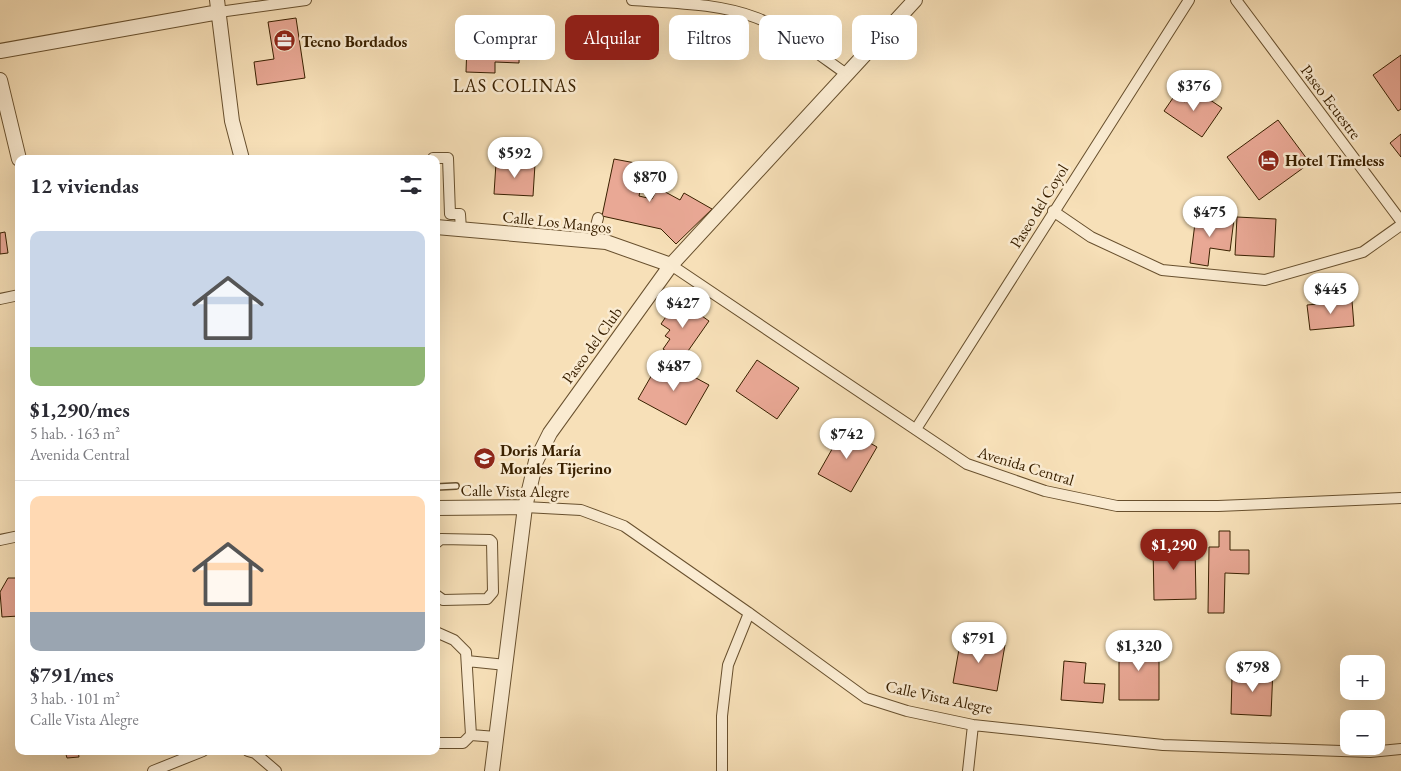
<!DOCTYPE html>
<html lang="es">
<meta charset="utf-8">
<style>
body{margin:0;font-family:"EB Garamond",serif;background:#f7f7f7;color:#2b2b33;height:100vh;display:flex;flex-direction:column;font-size:19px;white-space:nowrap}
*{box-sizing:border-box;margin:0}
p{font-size:16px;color:#7c7c81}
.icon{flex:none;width:28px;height:28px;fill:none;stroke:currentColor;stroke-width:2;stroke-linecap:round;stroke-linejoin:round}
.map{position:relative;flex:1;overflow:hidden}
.panel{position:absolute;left:15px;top:155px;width:425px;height:600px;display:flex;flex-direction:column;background:#fff;border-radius:10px;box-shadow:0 5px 20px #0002}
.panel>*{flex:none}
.guide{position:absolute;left:455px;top:15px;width:475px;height:45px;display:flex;gap:10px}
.tools{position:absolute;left:1340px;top:655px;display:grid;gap:10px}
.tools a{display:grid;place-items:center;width:45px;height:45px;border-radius:10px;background:#fff;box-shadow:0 5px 20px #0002;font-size:25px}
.price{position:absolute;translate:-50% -42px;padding:0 11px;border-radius:18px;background:#fff;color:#222;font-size:16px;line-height:32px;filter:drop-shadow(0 1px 2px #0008)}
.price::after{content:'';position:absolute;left:50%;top:30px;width:15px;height:11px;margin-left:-8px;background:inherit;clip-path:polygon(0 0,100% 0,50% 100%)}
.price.selected{background:#8f2418;color:#fff}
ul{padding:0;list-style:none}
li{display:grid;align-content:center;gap:10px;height:265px;padding:0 15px}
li+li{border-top:1px solid #e1e1e2}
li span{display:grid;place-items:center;height:155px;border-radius:10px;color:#555}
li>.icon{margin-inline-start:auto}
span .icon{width:90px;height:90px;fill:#fffc;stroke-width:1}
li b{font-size:21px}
h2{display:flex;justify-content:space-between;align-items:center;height:60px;padding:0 15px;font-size:21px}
.pill{padding:0 18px;border-radius:10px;background:#fff;box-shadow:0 5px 20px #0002;font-size:18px;line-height:45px}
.pill.selected{background:#8f2418;color:#fff}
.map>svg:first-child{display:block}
</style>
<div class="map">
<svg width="1401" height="771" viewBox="0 0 1401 771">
<rect width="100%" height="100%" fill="#f7e0b8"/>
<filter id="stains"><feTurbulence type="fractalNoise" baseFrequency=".004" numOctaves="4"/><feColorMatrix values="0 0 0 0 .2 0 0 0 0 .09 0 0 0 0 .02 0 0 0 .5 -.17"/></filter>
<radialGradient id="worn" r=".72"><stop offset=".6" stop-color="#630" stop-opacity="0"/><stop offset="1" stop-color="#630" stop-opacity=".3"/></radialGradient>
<path fill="#e9a895" stroke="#392000" d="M468,17L520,19L519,63L495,62V73L466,72Z
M296,18L305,78L257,85L254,62L274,59L268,22Z
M1401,55V109L1398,111L1373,75Z
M1194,89L1222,108L1202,137L1164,111L1175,95L1185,102Z
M1278,120L1310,163L1259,200L1227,157Z
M1401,134V157L1390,143Z
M614,159L646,165L639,196L652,199L658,188L680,200L684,193L712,209L676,244L661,229L602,216Z
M496,163L535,164L533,196L494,194Z
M1196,215L1234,219L1230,251L1210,248L1208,266L1190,263Z
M1237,217L1276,219L1274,257L1235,255Z
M5,232L8,253L0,254V233Z
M678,299L709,321L681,361L663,349L670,339L665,336L670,330L661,324Z
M1352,301L1354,326L1310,330L1307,305Z
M661,359L709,385L686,425L638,399Z
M757,360L799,388L777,419L736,391Z
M844,428L877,447L851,492L818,474Z
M1219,531H1230V550H1249V574L1225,573L1224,613H1208L1209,547H1219Z
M1167,533H1178V547H1195L1196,599L1154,600L1153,547L1167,546Z
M8,578H19V616L2,617L0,592Z
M961,638L1005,645L997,691L953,683Z
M1119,645H1159V700H1119Z
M1064,661L1086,663L1084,683L1105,684L1103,703L1061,700Z
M1252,667L1273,668L1271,716L1231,714L1232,677L1252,678Z
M65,751H78L79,757L67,758Z"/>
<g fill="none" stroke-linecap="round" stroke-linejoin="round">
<defs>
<path id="service" d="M436,487L456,486"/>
<path id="minor" d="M632,0C673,3 718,3 757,18C789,31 818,54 845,73
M1236,0L1401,221
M219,12L306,0
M433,158H448L450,214H460L461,230
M1053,211L1091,237L1162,270L1265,280L1363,252L1401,225
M592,240L598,218
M671,265L967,464L1045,491L1117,506H1218L1401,498
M0,299L19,295
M916,429L1189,0
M525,507L581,510L624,526L749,613L866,698L907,711L973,725L1163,745L1370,752L1401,749
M0,540L19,536
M436,543L441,539L490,540L492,542L493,592L487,599L443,600L436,595
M436,632L454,640L466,652L471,735
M467,661L506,665
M436,743H463L471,735L496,737
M248,751L255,753L276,771
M153,771L203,751
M722,771V716L728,665L749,613
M968,771L973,725"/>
<path id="tertiary" d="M217,0L232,121L242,159
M0,51L219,12
M0,80L19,159
M436,227L606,242L671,265
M436,508L525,507
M492,771L525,507L536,461L550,433L671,265L915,0"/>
</defs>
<use href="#service" stroke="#68502e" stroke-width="8"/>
<use href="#minor" stroke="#68502e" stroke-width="12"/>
<use href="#tertiary" stroke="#68502e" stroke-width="16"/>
<use href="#service" stroke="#faebd1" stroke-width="5"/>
<use href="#minor" stroke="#faebd1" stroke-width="10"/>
<use href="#tertiary" stroke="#faebd1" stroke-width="14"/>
</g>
<defs>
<symbol id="office-disc" viewBox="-11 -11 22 22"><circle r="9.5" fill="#8f2418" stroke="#faebd1"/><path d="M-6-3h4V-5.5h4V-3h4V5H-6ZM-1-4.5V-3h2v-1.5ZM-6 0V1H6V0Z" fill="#fff"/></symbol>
<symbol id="hotel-disc" viewBox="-11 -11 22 22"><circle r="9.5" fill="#8f2418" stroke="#faebd1"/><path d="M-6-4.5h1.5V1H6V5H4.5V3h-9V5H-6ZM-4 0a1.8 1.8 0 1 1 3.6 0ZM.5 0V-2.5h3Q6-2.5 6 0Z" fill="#fff"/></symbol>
<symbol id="school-disc" viewBox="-11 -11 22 22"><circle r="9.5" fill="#8f2418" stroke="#faebd1"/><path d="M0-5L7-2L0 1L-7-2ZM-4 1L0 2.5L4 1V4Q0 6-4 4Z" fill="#fff"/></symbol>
</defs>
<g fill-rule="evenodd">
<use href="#office-disc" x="272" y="28" width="25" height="25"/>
<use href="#hotel-disc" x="1256" y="148" width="25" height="25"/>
<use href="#school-disc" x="472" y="446" width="25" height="25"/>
</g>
<g text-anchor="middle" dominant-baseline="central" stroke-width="5" stroke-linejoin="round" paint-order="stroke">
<g font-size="16" font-weight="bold" fill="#392000" stroke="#faebd1" text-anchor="start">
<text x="301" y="41">Tecno Bordados</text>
<text x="1285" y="160">Hotel Timeless</text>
<text x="500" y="450">Doris María<tspan x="500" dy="18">Morales Tijerino</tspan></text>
</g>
<g font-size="16" fill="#392000" stroke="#faebd1">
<text transform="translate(1331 102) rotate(53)">Paseo Ecuestre</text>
<text transform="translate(1039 206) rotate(-58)">Paseo del Coyol</text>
<text transform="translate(557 222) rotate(6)">Calle Los Mangos</text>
<text transform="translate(592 345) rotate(-54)">Paseo del Club</text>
<text transform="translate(1026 466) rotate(17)">Avenida Central</text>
<text transform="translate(515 491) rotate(1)">Calle Vista Alegre</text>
<text transform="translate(939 697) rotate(12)">Calle Vista Alegre</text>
</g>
<g font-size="18" letter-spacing="1" fill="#392000" stroke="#faebd1">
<text x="515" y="85">LAS COLINAS</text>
</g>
</g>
<rect width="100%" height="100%" filter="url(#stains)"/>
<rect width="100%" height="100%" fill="url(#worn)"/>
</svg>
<div class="tools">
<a>+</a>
<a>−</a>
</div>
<b class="price" style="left:1194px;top:112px">$376</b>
<b class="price" style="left:515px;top:179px">$592</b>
<b class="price" style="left:650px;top:203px">$870</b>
<b class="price" style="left:1210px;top:238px">$475</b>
<b class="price" style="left:1331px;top:315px">$445</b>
<b class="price" style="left:683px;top:329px">$427</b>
<b class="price" style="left:674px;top:392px">$487</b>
<b class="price" style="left:847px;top:460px">$742</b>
<b class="price selected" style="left:1174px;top:571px">$1,290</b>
<b class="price" style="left:979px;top:664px">$791</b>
<b class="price" style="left:1139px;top:672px">$1,320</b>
<b class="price" style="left:1253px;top:693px">$798</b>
<div class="guide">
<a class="pill">Comprar</a>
<a class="pill selected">Alquilar</a>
<a class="pill">Filtros</a>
<a class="pill">Nuevo</a>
<a class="pill">Piso</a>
</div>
<section class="panel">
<h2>12 viviendas<svg class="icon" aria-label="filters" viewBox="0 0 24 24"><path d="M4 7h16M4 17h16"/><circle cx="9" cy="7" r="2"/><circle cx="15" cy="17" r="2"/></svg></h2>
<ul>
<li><span style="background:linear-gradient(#c9d6e8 75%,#8fb573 0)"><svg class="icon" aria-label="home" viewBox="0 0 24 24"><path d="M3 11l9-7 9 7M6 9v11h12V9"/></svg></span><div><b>$1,290/mes</b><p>5 hab. · 163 m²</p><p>Avenida Central</p></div></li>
<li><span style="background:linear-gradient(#ffd9b3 75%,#9aa5b1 0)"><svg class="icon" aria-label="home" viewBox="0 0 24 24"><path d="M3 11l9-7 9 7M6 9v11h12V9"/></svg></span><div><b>$791/mes</b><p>3 hab. · 101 m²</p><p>Calle Vista Alegre</p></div></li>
</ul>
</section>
</div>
